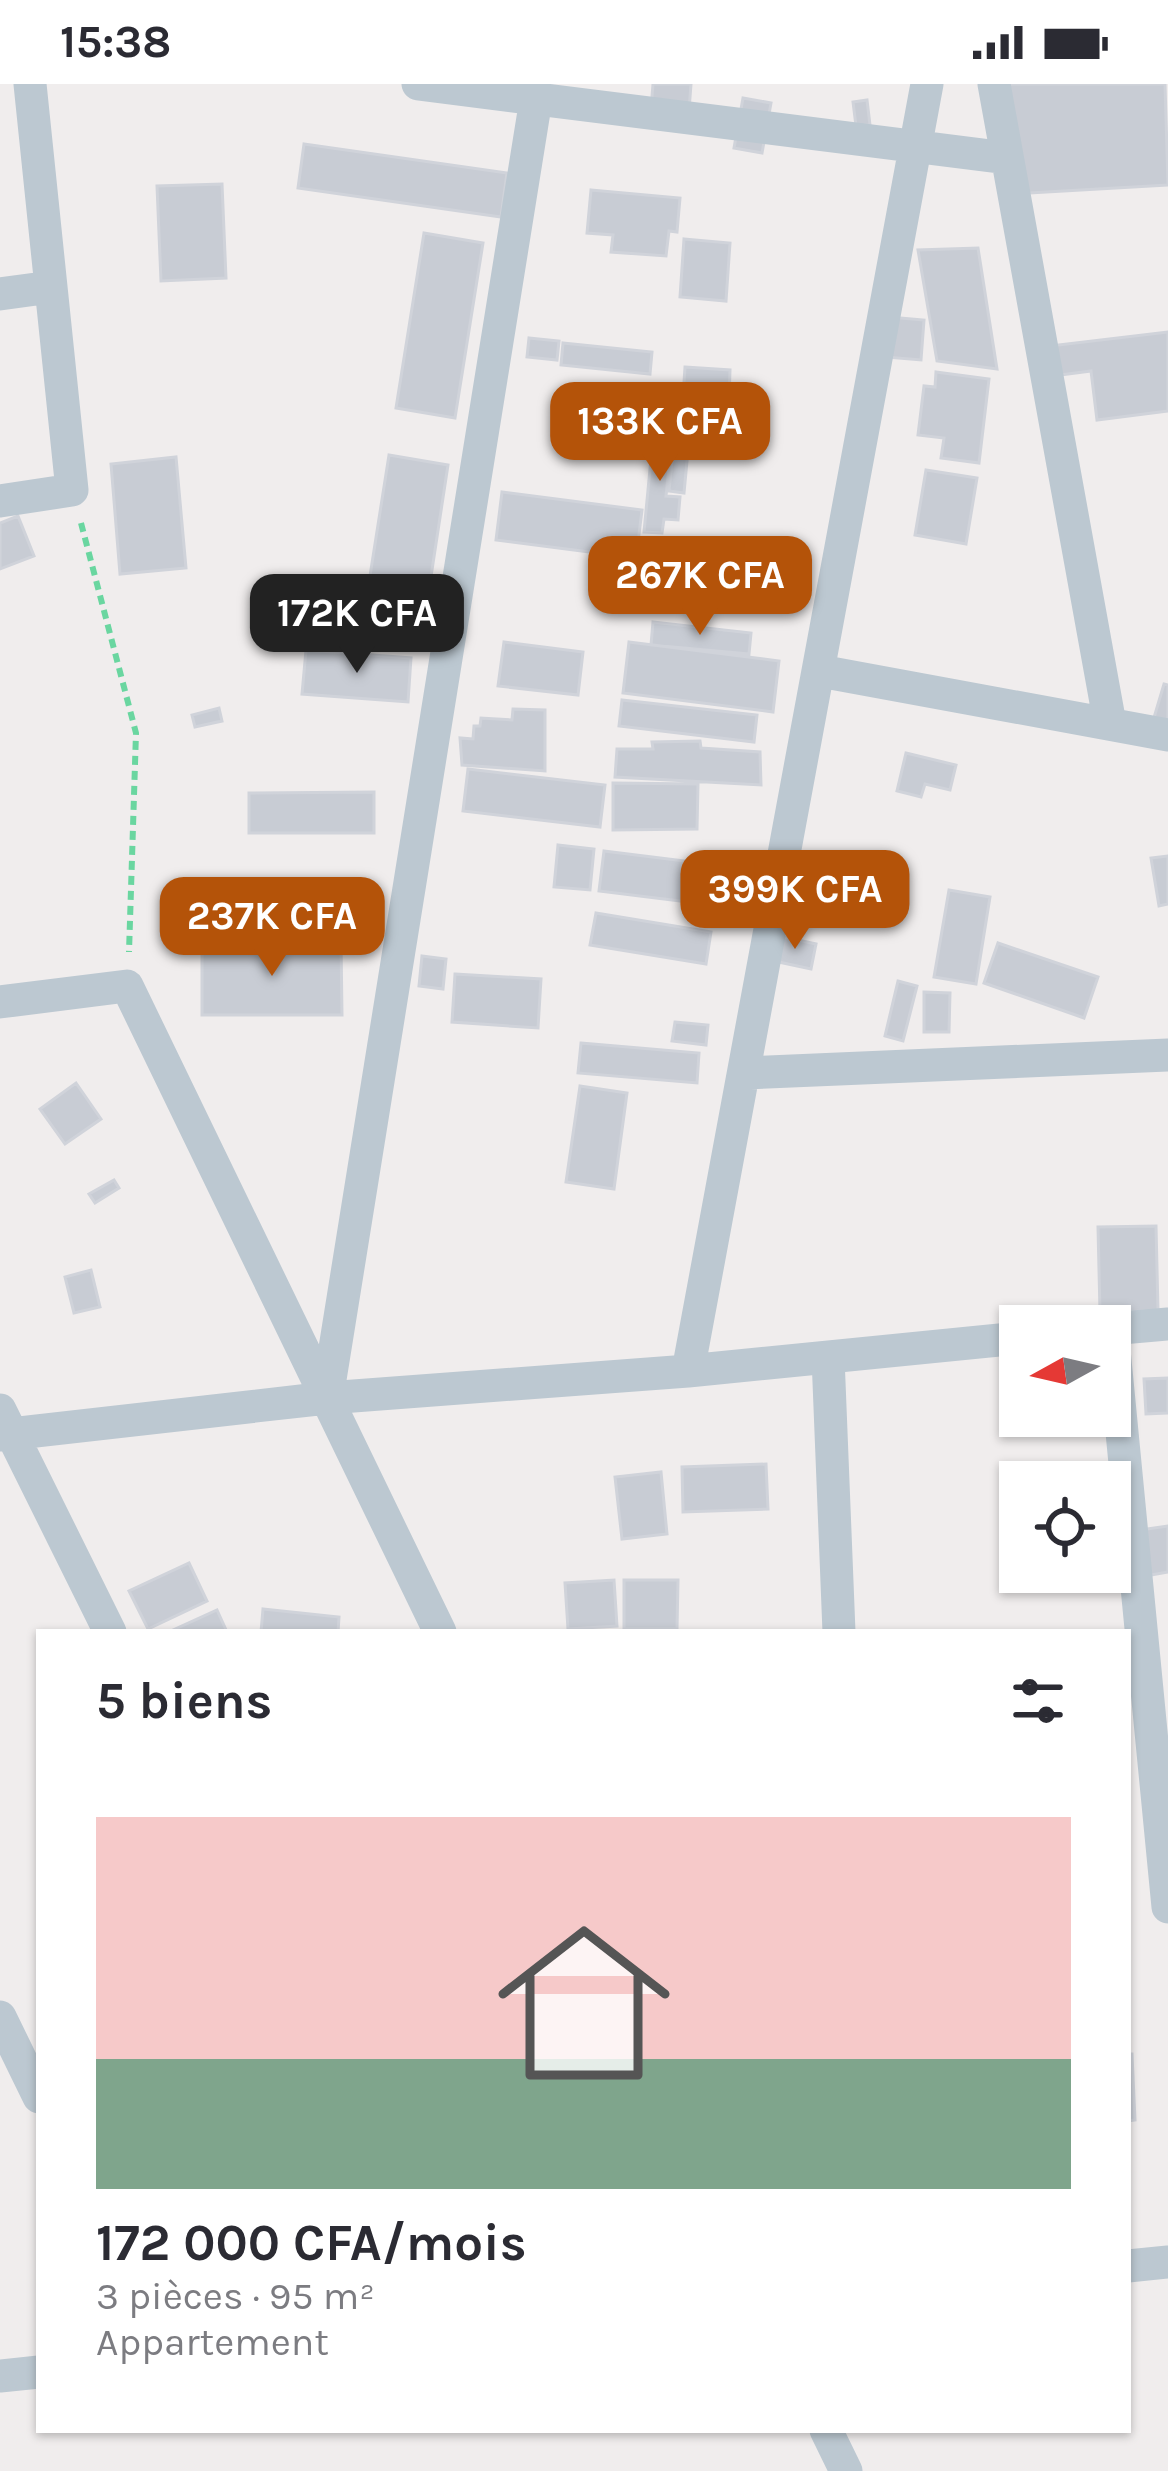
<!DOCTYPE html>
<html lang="fr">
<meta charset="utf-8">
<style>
body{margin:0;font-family:Karla,sans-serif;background:#f2f2f3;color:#2b2b33;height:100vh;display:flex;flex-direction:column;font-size:45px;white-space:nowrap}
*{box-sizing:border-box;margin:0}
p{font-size:39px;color:#7c7c81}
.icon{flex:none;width:66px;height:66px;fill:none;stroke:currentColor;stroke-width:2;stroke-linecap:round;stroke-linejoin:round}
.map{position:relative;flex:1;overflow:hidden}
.details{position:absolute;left:36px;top:1545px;width:1095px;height:804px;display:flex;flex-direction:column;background:#fff;border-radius:0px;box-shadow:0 3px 9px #0004}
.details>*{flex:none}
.needle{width:78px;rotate:262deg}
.tools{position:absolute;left:999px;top:1221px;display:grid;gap:24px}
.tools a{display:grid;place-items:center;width:132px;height:132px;border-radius:0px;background:#fff;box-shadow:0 3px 9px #0004;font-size:60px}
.price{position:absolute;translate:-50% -102px;padding:0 27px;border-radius:24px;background:#b45309;color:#fff;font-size:39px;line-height:78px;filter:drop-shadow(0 3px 6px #0008)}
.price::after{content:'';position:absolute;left:50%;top:72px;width:36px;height:27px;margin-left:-18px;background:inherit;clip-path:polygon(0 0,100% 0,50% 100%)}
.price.on{background:#222;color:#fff}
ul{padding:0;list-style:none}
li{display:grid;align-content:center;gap:24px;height:636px;padding:0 60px}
li span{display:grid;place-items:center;height:372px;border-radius:0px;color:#555}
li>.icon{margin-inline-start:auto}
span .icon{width:216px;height:216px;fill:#fffc;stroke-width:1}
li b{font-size:51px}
h2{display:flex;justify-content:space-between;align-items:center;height:144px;padding:0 60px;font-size:51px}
.status{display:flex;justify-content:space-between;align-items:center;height:84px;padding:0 60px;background:#fff;direction:ltr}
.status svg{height:33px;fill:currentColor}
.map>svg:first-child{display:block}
</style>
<div class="status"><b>15:38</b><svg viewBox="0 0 49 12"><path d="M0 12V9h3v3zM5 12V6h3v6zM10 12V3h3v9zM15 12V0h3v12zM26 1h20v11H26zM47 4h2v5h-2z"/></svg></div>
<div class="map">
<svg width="1168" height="2387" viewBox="0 0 1168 2387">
<rect width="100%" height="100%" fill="#f0eded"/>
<path fill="#c8ccd4" stroke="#d0d3da" stroke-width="3" d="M653,0H691L688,40L650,38Z
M990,0H1165L1168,101L1012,110Z
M743,14L771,19L762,69L734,64Z
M867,16L870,41L856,42L853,18Z
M304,60L507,89L501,133L298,104Z
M222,100L226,194L161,197L157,102Z
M591,106L680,114L677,148L669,147L666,172L611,168L613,151L587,149Z
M424,149L483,159L455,334L396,324Z
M684,155L730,159L726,217L680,213Z
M978,164L997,285L937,277L918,166Z
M889,233L924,236L921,276L885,273Z
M1168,248V327L1097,336L1091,287L1037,294L1033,264Z
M529,254L559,257L557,276L527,273Z
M563,259L652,268L650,290L561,281Z
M685,283L730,286L729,316L683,313Z
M936,288L989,295L979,379L941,374L944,354L918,351L924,302L935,303Z
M654,343L673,344L666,412L680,413L678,436L664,435L662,449L644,448Z
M674,355L689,356L684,409L669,407Z
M389,371L448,381L421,558L361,549Z
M176,373L186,484L120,490L111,380Z
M926,386L977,394L966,460L915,451Z
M502,408L642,426L636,474L496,456Z
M18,432L34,472L0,485V439Z
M703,455L740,463L737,481L699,473Z
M653,538L751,549L749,570L651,561Z
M504,558L583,568L578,611L498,602Z
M629,558L779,577L773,628L623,609Z
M306,566L411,574L408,618L302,610Z
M1164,600L1168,601V652L1150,647Z
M622,616L757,631L754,658L619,642Z
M219,624L222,637L195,643L192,631Z
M513,625L545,626V687L462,681L460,654L473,655L474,642H480L481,634L512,636Z
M700,657L701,664L760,668L761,701L615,693L617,665H653L652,658Z
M906,669L956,681L950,706L925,700L921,713L897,707Z
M468,685L605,701L600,743L463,727Z
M613,699L698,700L697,745L613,746Z
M374,708V749H249V709Z
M558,761L594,765L590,806L554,803Z
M604,767L741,784L737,824L599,807Z
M1168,772V820L1159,822L1151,774Z
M949,806L990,813L976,900L934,893Z
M596,829L711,848L706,880L590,861Z
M779,852L816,860L811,885L774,877Z
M341,858L342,931H202V859Z
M998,859L1098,893L1084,934L984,899Z
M422,872L446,875L443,905L419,902Z
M455,890L541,895L538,944L452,938Z
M898,897L917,902L903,957L885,952Z
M924,908L950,909L949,948H924Z
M675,938L708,941L706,961L672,957Z
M581,959L699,969L697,999L578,989Z
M76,999L101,1035L65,1060L40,1025Z
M580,1002L627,1009L614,1105L566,1098Z
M114,1096L119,1104L95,1119L89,1110Z
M1156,1142L1158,1227L1100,1228L1098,1143Z
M91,1186L100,1223L74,1229L65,1193Z
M1168,1294V1329L1146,1330L1144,1295Z
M766,1380L768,1425L683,1428L682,1383Z
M661,1388L667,1450L622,1455L615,1393Z
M1168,1442V1488L1140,1493L1133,1447Z
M189,1479L207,1517L148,1545L129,1507Z
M614,1496L617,1542L568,1545L565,1499Z
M624,1496H678L677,1545H624Z
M263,1525L339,1533L338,1548H261Z
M217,1526L227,1548H172L171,1547Z
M1128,1970H1132L1135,2036L1128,2037Z"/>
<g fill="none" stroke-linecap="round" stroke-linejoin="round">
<path stroke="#6ad6a0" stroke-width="6" stroke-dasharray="9 6" stroke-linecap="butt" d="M81,439L136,649L129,868"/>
<path stroke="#bcc8d1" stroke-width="33" d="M418,0L1007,74
M994,0L1110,640
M0,210L51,203
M0,417L72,406L30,0
M820,587L1168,651
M0,918L127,902L440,1548
M744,989L1168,971
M1110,1245L1168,1240
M1112,1245L1168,1823
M828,1273L839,1548
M688,1287L927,0
M327,1314L536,15
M0,1326L110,1548
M0,1351L327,1314L688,1287L1020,1254
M0,1933L39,2013
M1128,2182L1168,2178
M0,2292L39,2288
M826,2346L846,2387"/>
</g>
</svg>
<div class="tools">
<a><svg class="needle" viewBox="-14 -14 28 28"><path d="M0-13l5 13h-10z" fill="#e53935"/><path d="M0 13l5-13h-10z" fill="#7c7c81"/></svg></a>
<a><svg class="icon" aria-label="locate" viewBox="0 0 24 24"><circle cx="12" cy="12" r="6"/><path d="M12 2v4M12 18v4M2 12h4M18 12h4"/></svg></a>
</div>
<b class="price" style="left:660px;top:400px">133K CFA</b>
<b class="price" style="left:700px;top:554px">267K CFA</b>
<b class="price on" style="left:357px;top:592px">172K CFA</b>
<b class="price" style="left:795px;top:868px">399K CFA</b>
<b class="price" style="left:272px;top:895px">237K CFA</b>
<section class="details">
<h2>5 biens<svg class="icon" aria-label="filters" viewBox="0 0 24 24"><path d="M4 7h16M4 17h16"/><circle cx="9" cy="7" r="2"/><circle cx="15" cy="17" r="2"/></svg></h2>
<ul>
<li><span style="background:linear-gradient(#f6c9c9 65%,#7fa58c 0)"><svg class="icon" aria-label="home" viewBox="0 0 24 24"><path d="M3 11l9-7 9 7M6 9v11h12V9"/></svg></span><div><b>172 000 CFA/mois</b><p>3 pièces · 95 m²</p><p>Appartement</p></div></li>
</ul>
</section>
</div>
